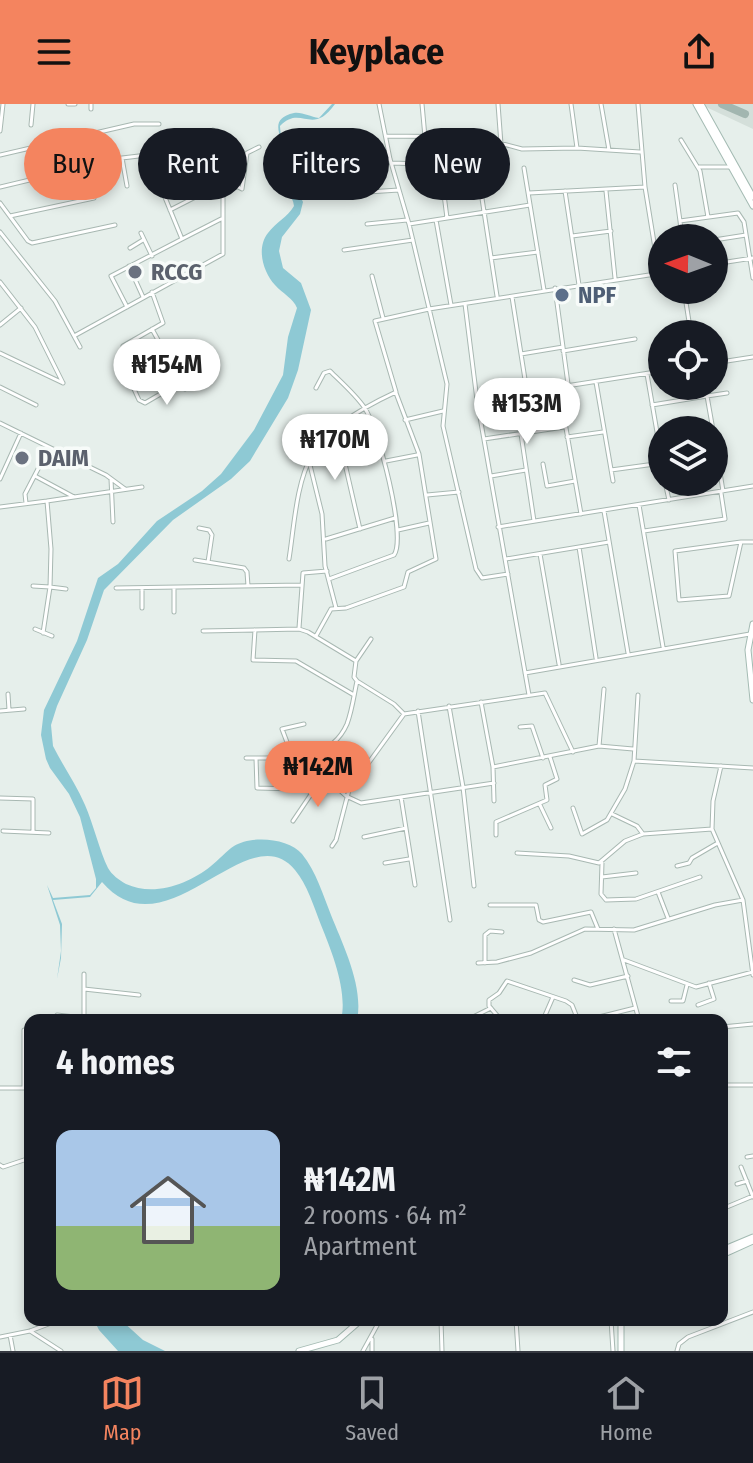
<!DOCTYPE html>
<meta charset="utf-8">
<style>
body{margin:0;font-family:"Fira Sans Condensed",sans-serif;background:#20242c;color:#f1f3f6;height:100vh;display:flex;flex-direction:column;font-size:30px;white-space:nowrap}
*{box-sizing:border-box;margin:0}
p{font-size:26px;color:#9ea1a6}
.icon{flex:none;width:44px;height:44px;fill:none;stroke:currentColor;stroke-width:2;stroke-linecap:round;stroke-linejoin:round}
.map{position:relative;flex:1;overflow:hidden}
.drawer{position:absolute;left:24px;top:910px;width:704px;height:312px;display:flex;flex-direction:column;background:#171b24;border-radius:16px;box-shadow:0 4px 12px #0003}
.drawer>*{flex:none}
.guide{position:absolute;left:24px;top:24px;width:706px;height:72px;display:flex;gap:16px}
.needle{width:52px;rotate:271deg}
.buttons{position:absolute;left:648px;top:120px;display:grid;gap:16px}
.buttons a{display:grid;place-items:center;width:80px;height:80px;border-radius:50%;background:#171b24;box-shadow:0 4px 12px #0003;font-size:40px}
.price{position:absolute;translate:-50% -68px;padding:0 18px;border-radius:28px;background:#fff;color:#222;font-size:26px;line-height:52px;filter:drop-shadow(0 2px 4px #0008)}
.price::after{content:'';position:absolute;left:50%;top:48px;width:24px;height:18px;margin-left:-12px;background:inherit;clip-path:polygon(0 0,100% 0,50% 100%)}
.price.current{background:#f4845f;color:#111}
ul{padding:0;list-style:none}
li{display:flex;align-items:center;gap:24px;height:200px;padding:0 32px}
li+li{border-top:2px solid #363941}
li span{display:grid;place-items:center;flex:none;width:224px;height:160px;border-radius:16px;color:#555}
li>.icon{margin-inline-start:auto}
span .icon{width:96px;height:96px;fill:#fffc;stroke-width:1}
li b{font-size:34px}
h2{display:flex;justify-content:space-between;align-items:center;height:96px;padding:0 32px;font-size:34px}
.pill{padding:0 28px;border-radius:36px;background:#171b24;box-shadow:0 4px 12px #0003;font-size:28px;line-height:72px}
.pill.current{background:#f4845f;color:#111}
header{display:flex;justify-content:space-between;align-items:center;height:104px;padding:0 32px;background:#f4845f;color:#111;font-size:36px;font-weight:700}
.tab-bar{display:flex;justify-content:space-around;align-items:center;height:112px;border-top:2px solid #363941;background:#171b24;font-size:22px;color:#9ea1a6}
.tab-bar a{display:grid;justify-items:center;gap:4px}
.tab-bar .current{color:#f4845f}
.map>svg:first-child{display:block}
</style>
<header><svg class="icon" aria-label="menu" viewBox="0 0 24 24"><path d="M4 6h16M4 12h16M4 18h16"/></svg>Keyplace<svg class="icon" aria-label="share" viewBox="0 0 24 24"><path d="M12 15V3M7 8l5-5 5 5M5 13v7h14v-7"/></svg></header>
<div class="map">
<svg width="753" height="1247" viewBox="0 0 753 1247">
<rect width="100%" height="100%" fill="#e6efeb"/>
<path fill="#d4dfda" d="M704,0H753V25L706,3Z"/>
<path fill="#8ec9d4" d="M332,0H335C312,33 301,0 280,22L281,34L289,47L288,68L303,98L300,110L282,133L279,147L283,164L301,179L311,206L298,266L288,294L250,357L231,375L173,416L104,486L87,536L57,602L51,621L53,642C63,662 76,680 85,701C93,719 100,748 108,764C112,771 119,776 126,780C154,793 189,780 211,762C219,756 226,747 234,742C251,731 289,734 302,750C316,767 323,791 331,811C343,841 364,883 357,916H341C348,888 332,848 321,821C314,803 307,780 295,766C248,708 166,853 102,778L90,793L53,796L62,820L61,854L57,875L61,847L60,821L47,781L53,794L90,791L96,784V775L80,713L69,690L50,664L46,655L41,631L44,606L77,537L98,474L118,460L157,417L202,387L221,370L254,326L283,271L288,233L297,204C293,194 283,190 275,181C263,168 256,144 268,129C276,118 288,113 294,102C293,91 283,84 283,73C283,64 288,58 286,49C282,33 267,15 294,9C303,8 310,13 319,14Z
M94,1216H121L143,1236L165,1247H118L99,1226Z"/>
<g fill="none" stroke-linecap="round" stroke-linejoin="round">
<path stroke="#a2b6b0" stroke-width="8" d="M722,0L745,10"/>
<defs>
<path id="street" d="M68,0H75
M379,0L390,55L409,120L447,280L443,322L476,465L482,474L508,470
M422,0L425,33
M498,0L501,40
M571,0L577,44
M601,0L609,46
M91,5V0
M31,21L33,0
M0,27L3,0
M386,32L477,33L522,45L577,44L640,48
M681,36L700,67L708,113
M0,51L134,20H159
M122,54L127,82
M199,58L213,26
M392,59L477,62L497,192
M440,59L447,114
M326,61L390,55
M699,63H730
M524,64L544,186
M675,81L680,117
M0,83L122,54L181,47L188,49L223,79L228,78L242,85L247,49L259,43
M645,83L659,169
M565,87L579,181
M606,87L615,174
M352,89L399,86
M529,89L645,83L638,0
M0,99L28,137L32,139L115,121
M170,106L223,79
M10,112L94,94
M436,116L451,201
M367,120L407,116
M409,120L530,101
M0,128L55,197L80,243
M141,129L152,152
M572,132L611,127
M682,134L680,117L738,109L744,118L753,174
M182,135L221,115
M714,136L746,131
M130,144L143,136
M344,146L413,136
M491,154L538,148
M714,160L753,154
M129,162L143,193
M372,172L383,214
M0,178L35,223L63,279
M555,184L568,280
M684,186L691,230
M512,193L527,288
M465,200L477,296L529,591
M127,203L111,172L182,135L164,91
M0,221L21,204
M152,225L185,285
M74,232L223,150V79
M123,242L163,219L152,188
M563,247L635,235
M0,249L63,279
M521,250L563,243
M714,259L753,253
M176,268L197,258L208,276
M647,270L662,357
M128,272L139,296L145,299L181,278
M596,278L613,377
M0,283L36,301
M316,284L324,269L330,267C341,278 355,290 364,303C378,322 407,433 394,451L329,475
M559,284L581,410
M707,292L727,289
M477,296L662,267
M652,301L707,292L713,326
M405,316L443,307
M0,319L106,371L125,385
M337,325L360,425
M521,330L534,417
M714,332L723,387
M567,333L603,328
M484,335L564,323
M309,357L322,410L325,462L336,504
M386,357L417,351
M543,360L547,382L575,377
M611,366L662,359
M35,372L74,393
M491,372L526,366
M0,375L21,329
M111,375L113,418
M665,378L669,396
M427,391L459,388
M47,397L142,383
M26,399L25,390L49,344
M639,401L663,543
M0,403L47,397L51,445L50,483L66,485
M604,407L628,549
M498,423L753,382
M199,424L209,426L212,431L208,458
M398,426L429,419
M644,427L725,415L721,389
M326,435L395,414
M741,438L729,492L679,496L675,447L741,438H753
M579,443L596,554
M540,450L559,560
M289,455C294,424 296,379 312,351C327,323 368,301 396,288L375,217L429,205L662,169
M506,455L609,438
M195,456L244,464L247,468L248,482
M33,482L50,483L43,529
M116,484L302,481
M174,484V508
M142,504V484
M299,524L303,469L327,467
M35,525L52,532
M255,526L253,556L296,557L354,591
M203,527L299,525L308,528L356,557L354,573L357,577C354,591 352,607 347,620C329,661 282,653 246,654
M316,532L331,505L346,504L404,483L408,468L436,455L419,350L396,289
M356,557L371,535
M525,569L750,530
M357,577L394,600L404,610
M8,590L9,606
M481,598L493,663L494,697
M449,602L463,683L474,782
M0,607L24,605
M418,607L450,816
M520,623L532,622L543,654
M333,641L363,665
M599,642L604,585
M256,654L257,684L297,685L325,673L308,653
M293,654L282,625L304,620
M634,657L753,664
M721,662L713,697L712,725L743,796L753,871
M493,663L599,642L633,645
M325,673L346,692L361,699L494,679
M401,693L415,781
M0,694L33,695V727
M540,701L551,724
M573,704L582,730L607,716L625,685L634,657L638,591
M612,710L637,722L643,730
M293,717L320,677
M3,727L49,729
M496,731V718L547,696L545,681L557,675L550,653
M364,733L406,724
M332,742L336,736L349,686L404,610L545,589L573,648
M517,749L569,752L599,759L625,737L643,730L712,725
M385,759L409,755
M602,759L601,790L606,796L636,795L700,773
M677,762L689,759L692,754L716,740
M602,773L636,769
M658,788L668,814
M490,801H536L539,816L543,818L591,808L598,825
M614,825L639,916
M624,856L696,883L753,868
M478,859L497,858L531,849L585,825L634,826L715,801L743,796
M485,859V831L490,827L502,828
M84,870V912
M574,876L590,881L628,872
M84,885L139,891
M671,897H683L687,881
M698,901L714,895L709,879
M473,913L491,904
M53,916L57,911L101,916
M501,916L489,902V896L499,889L507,877L566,897L572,901L578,916
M543,916L553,893
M587,916L635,904
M722,923L753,920
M722,981H753
M0,984H30
M24,984V926
M747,1053L753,1052
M0,1061L3,1063L27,1055L30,1057
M741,1063L753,1093
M737,1080L747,1077
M722,1105L753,1092
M441,1216L442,1247
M516,1216L518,1247
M611,1216L613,1247
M30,1227L61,1247
M10,1231L13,1247
M0,1233L30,1227L59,1216
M372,1235V1247
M363,1247L380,1216
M677,1247L679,1240L688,1233L753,1208"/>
<path id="secondary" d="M696,0L753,102
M701,0L753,93
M753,520L748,546L753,596
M722,1146L753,1133
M722,1151L753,1137
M621,1216V1247
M299,1247L338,1236L361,1216"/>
</defs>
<use href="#street" stroke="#a8b8b2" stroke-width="5"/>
<use href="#secondary" stroke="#a4bbb3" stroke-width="7"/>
<use href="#street" stroke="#fff" stroke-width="3"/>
<use href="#secondary" stroke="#fff" stroke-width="5"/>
</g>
<g fill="#6b7280" stroke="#f7fbf9" stroke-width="3">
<circle cx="135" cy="168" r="8"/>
<circle cx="22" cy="354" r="8"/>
</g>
<circle fill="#5c6f8a" stroke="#f7fbf9" stroke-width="3" cx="562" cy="191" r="8"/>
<g text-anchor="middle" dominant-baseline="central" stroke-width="7" stroke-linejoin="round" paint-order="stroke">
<g font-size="24" font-weight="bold" fill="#5b616d" stroke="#f7fbf9" text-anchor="start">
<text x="151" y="168">RCCG</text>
<text x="38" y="354">DAIM</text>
</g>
<g font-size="24" font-weight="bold" fill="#4e5e75" stroke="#f7fbf9" text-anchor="start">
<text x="578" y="191">NPF</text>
</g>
</g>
</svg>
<div class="buttons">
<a><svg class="needle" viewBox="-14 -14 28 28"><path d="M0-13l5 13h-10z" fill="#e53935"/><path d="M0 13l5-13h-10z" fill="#9ea1a6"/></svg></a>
<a><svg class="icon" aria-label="locate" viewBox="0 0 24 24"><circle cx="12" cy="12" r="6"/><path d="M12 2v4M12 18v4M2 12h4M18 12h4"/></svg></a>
<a><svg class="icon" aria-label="layers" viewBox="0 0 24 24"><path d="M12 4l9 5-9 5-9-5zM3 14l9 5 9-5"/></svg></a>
</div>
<b class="price" style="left:167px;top:303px">₦154M</b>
<b class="price" style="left:527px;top:342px">₦153M</b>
<b class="price" style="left:335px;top:378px">₦170M</b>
<b class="price current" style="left:318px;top:705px">₦142M</b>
<div class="guide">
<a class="pill current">Buy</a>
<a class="pill">Rent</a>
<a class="pill">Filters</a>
<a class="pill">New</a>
</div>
<section class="drawer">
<h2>4 homes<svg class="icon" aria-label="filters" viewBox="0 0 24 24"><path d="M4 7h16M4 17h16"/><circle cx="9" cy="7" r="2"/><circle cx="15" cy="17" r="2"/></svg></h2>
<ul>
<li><span style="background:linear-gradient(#a9c7e8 60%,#8fb573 0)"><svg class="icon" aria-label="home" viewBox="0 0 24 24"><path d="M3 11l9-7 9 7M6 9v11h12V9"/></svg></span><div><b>₦142M</b><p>2 rooms · 64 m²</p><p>Apartment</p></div></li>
</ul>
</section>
</div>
<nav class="tab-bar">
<a class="current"><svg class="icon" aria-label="map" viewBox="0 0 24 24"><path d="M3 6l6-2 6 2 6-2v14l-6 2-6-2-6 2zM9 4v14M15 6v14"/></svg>Map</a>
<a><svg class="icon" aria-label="saved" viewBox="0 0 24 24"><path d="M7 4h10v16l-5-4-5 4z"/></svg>Saved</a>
<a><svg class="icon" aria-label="home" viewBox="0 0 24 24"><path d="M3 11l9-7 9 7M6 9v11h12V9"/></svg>Home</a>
</nav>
